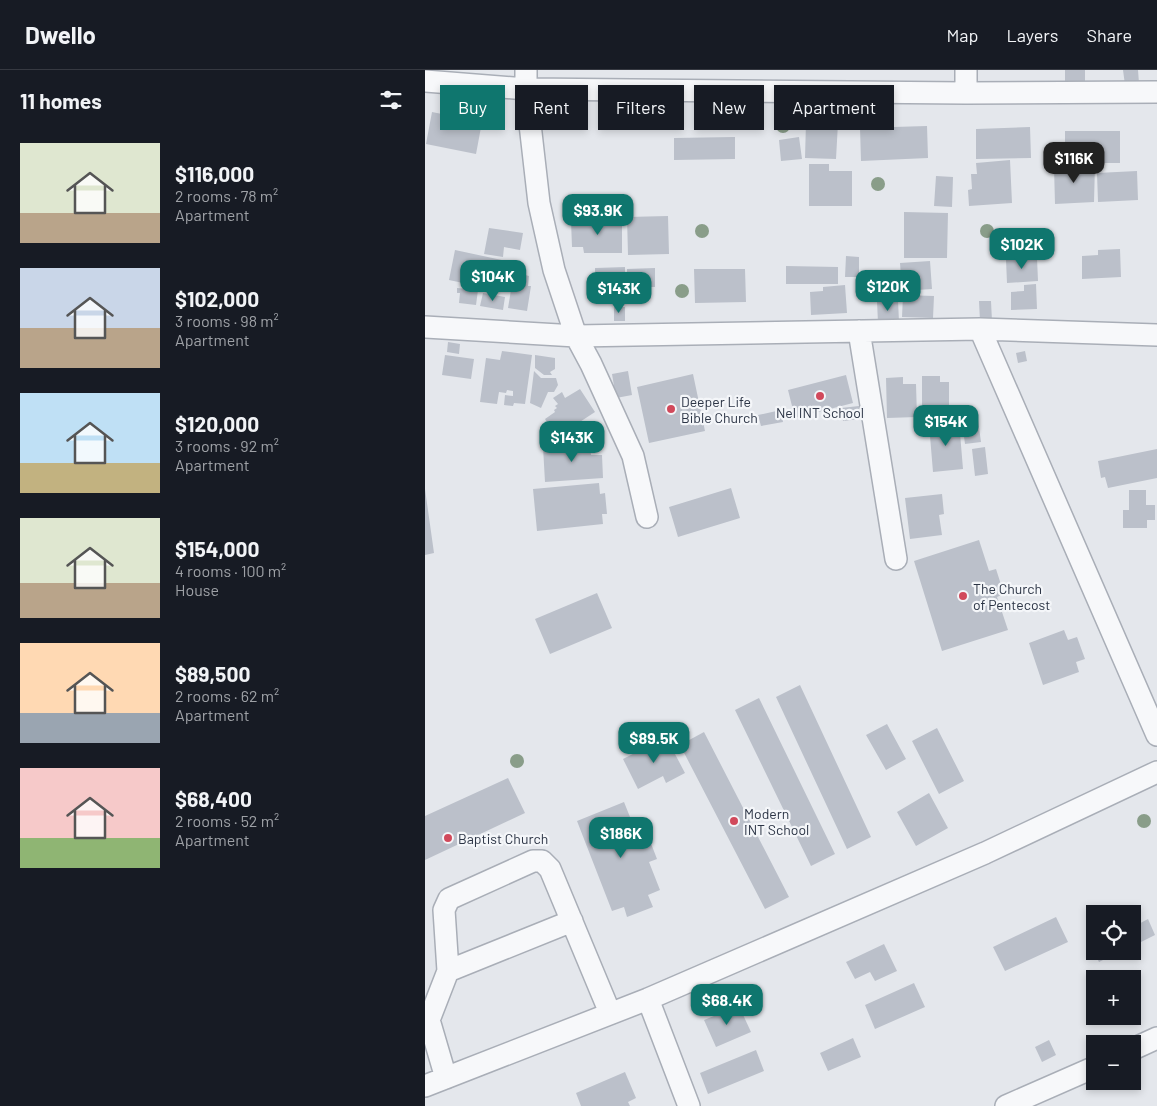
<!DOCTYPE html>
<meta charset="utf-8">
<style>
body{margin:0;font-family:Barlow,sans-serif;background:#20242c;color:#f1f3f6;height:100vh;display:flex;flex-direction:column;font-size:19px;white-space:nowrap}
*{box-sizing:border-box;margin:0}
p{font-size:16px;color:#9ea1a6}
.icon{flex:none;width:28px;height:28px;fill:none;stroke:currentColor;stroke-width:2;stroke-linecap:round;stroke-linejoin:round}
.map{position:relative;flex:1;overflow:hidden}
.panel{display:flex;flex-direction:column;background:#171b24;width:425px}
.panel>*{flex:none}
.banner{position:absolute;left:15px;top:15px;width:475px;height:45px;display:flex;gap:10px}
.controls{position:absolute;left:661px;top:835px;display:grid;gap:10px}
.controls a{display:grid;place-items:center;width:55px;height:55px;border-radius:0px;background:#171b24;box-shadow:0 2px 8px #0003;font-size:25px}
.price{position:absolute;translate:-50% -42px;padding:0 11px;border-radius:10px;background:#0f766e;color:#fff;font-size:16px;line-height:32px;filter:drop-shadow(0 1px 2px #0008)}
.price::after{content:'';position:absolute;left:50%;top:30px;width:15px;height:11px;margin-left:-8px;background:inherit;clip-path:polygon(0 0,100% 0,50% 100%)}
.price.selected{background:#222;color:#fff}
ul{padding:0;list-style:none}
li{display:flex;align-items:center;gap:15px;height:125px;padding:0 20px}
li span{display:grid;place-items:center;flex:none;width:140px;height:100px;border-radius:0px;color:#555}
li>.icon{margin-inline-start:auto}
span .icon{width:60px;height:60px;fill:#fffc;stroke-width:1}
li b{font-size:21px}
h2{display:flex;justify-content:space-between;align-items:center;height:60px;padding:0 20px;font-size:21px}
.chip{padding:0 18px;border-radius:0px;background:#171b24;box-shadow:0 2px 8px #0003;font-size:18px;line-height:45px}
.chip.selected{background:#0f766e;color:#fff}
header{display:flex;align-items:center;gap:30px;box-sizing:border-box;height:70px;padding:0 25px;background:#171b24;border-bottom:1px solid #363941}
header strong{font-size:24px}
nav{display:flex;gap:28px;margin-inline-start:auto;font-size:18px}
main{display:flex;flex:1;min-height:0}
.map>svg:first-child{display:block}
</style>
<header>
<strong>Dwello</strong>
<nav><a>Map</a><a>Layers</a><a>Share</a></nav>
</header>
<main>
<section class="panel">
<h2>11 homes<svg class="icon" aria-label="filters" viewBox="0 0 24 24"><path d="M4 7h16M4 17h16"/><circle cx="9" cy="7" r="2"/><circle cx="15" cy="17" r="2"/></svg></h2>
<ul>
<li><span style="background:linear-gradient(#dfe7d0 70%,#b9a48a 0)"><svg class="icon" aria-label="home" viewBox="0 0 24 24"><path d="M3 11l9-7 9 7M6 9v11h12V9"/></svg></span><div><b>$116,000</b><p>2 rooms · 78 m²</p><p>Apartment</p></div></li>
<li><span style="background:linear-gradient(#c9d6e8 60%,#b9a48a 0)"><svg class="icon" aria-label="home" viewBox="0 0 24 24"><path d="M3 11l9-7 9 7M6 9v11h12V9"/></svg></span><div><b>$102,000</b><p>3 rooms · 98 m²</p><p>Apartment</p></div></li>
<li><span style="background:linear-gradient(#bfe0f5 70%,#c2b280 0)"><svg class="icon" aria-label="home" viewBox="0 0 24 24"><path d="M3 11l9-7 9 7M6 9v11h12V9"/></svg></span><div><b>$120,000</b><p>3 rooms · 92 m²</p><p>Apartment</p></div></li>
<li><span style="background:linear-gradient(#dfe7d0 65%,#b9a48a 0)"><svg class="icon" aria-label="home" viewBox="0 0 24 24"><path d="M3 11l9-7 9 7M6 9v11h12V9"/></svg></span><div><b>$154,000</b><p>4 rooms · 100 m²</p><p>House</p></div></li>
<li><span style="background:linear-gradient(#ffd9b3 70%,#9aa5b1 0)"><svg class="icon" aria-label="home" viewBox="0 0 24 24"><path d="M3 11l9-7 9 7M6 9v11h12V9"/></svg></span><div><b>$89,500</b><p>2 rooms · 62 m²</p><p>Apartment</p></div></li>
<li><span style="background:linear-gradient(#f6c9c9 70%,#8fb573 0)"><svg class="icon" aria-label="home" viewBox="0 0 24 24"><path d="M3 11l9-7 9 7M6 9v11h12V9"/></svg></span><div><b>$68,400</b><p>2 rooms · 52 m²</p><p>Apartment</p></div></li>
</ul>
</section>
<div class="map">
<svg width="732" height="1036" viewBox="0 0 732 1036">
<rect width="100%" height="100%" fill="#e4e7ec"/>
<path fill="#bbc0ca" d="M640,0H660V11H640Z
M698,0H713L714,13L700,15Z
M7,42L57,52L51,84L1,74Z
M381,52L413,53L411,89L380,88Z
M502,56L503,88L436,91L435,58Z
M605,57L606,88L551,89V59Z
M640,61H695V93H640Z
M310,67V89L249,90V68Z
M374,67L377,89L356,91L354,70Z
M585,90L587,133L544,136L543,120L547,119L546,104H552L551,93Z
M384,94H404V101H427V136H384Z
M670,95L669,132L630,134L629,97Z
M712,101L713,130L673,132L672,103Z
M511,106L528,107L527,137L509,136Z
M479,142L523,143L522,188H479Z
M243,146L244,184L203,185L202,147Z
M197,150V183H159L158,177H147L146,151Z
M64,158L98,163L95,180L79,177L78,187L59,184Z
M695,179L696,207L657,209V186L673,185V180Z
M30,180L86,192L80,222L24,210Z
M421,186L434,187V207H420Z
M612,188L613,211L582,213L581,190Z
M505,191L507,219L477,221L475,193Z
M361,196L413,197V214H361Z
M200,197V234H187V226L170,227V198Z
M230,198V217H215V226H202V199Z
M269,199H320L321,232L270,233Z
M89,202L104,206L103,216H106L102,241L83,238Z
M611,214L612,239L586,240V222L599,221V215Z
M420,215L422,243L386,245L385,222L398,221V217Z
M32,218L53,220L51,235L34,233L35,223H32Z
M58,223L80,227L78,240L55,236Z
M478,225L509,226L508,248L477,247Z
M473,230L474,252L453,253L452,231Z
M554,231H566L567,251H555Z
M189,237H200V251H189Z
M23,272L35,274L34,284L22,282Z
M77,281L107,285L100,334L89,333L88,336L79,335L80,325L88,326V321L82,320L81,323L74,322L72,334L55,332L61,288L75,290Z
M600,281L602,291L593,293L591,283Z
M20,285L49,289L46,309L17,305Z
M110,285L130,288V299L125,302L127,305H119L110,298Z
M109,301L116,308H131L133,315L129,322H123L116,338L105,333Z
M203,301L207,325L191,328L187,304Z
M268,304L280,361L224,373L212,317Z
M421,305L428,333L370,348L363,320Z
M497,306H515V312H524V345H497Z
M478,307V314H491L492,347L462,348L461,308Z
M155,319L170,342L132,367L120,349L130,342L129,340L132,338L130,336L133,334L128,328L137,322L140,328Z
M434,336L435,349L418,351L416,338Z
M356,340L358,352L336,356L333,345Z
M553,350L556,372L540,374L537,352Z
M534,351L538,399L508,402L504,354Z
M165,374L166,385H177L178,408L120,412L118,377Z
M560,377L563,404L550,406L547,379Z
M732,379V408L683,418L680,407L676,408L673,391Z
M174,413L175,424L180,423L182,444H177L178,454L112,461L108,419Z
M306,418L315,448L253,467L244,437Z
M0,419L9,483L0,485Z
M704,420H721V435H730V450H722V458H698V440H704Z
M517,424L519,444L514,445L517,465L485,469L480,428Z
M554,470L564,501L571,499L579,524L572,527L583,560L517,581L489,491Z
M172,523L187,558L125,584L110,549Z
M639,560L643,570L652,567L660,589L651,592L654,602L618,615L604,573Z
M375,615L446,767L422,779L351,627Z
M334,628L410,784L386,796L310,640Z
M462,654L481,689L461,700L441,665Z
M512,658L539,711L514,724L487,671Z
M279,662L364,827L340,839L255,675Z
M241,667L260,703L241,713L238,706L213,719L198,689Z
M83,708L100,743L0,790V746Z
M504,723L523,758L491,776L472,742Z
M199,732L213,767L222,763L232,789L224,792L235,820L223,825L228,837L202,847L199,837L187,841L152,751Z
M631,847L643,872L580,901L568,877Z
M723,849L730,865L708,876V857Z
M459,874L472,901L450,911L445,902L430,909L421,892Z
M670,874V881H696L674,892L666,876Z
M489,913L500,937L450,959L440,935Z
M314,936L326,962L291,977L279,950Z
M428,968L436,987L403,1001L395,983Z
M624,970L631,985L617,992L610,977Z
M331,980L339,1001L283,1024L275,1003Z
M200,1002L211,1028L203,1032L205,1036H156L151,1023Z"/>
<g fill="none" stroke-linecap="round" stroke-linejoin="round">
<defs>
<path id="minor" d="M101,0V19L114,133L129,200L151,266L166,294L208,386L222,447
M0,11L101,19L541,23L732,22
M541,23V0
M0,257L151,266L555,259L732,265
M555,259L732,665
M434,261L471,489
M23,901L147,851
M223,929L264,1036
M708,979L732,968
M21,1008L4,950L23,901L19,840L24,829L108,791H117L125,799L185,943
M0,1016L223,929L560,783L732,702
M581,1036L670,997"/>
</defs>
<use href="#minor" stroke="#a9aeb7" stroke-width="24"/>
<use href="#minor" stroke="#f7f8fa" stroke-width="21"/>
</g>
<g fill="#899d89">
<circle cx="358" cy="56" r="7"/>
<circle cx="453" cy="114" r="7"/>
<circle cx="277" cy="161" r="7"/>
<circle cx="562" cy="161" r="7"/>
<circle cx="257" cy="221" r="7"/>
<circle cx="92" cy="691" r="7"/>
<circle cx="719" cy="751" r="7"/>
</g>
<g fill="#d1495b" stroke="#f4f6f9" stroke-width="2">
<circle cx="395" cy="326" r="5"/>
<circle cx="246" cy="339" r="5"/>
<circle cx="538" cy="526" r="5"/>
<circle cx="309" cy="751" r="5"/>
<circle cx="23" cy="768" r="5"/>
</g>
<g text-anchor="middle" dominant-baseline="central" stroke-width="4.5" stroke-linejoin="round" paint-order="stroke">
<g font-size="14" fill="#2b3445" stroke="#f4f6f9" text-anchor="start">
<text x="256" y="331">Deeper Life<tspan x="256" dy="16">Bible Church</tspan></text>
<text x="395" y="342" text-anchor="middle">Nel INT School</text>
<text x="548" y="518">The Church<tspan x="548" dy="16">of Pentecost</tspan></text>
<text x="319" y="743">Modern<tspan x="319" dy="16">INT School</tspan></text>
<text x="33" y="768">Baptist Church</text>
</g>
</g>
</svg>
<div class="controls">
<a><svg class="icon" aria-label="locate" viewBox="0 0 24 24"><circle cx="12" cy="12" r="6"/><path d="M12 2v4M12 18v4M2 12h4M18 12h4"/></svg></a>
<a>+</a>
<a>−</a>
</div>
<b class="price selected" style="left:649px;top:114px">$116K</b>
<b class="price" style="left:173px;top:166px">$93.9K</b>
<b class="price" style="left:597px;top:200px">$102K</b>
<b class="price" style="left:68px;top:232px">$104K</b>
<b class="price" style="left:463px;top:242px">$120K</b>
<b class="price" style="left:194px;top:244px">$143K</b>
<b class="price" style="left:521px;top:377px">$154K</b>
<b class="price" style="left:147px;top:393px">$143K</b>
<b class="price" style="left:229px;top:694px">$89.5K</b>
<b class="price" style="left:196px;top:789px">$186K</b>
<b class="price" style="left:302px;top:956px">$68.4K</b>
<div class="banner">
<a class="chip selected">Buy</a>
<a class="chip">Rent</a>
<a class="chip">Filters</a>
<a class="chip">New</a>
<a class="chip">Apartment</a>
</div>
</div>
</main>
